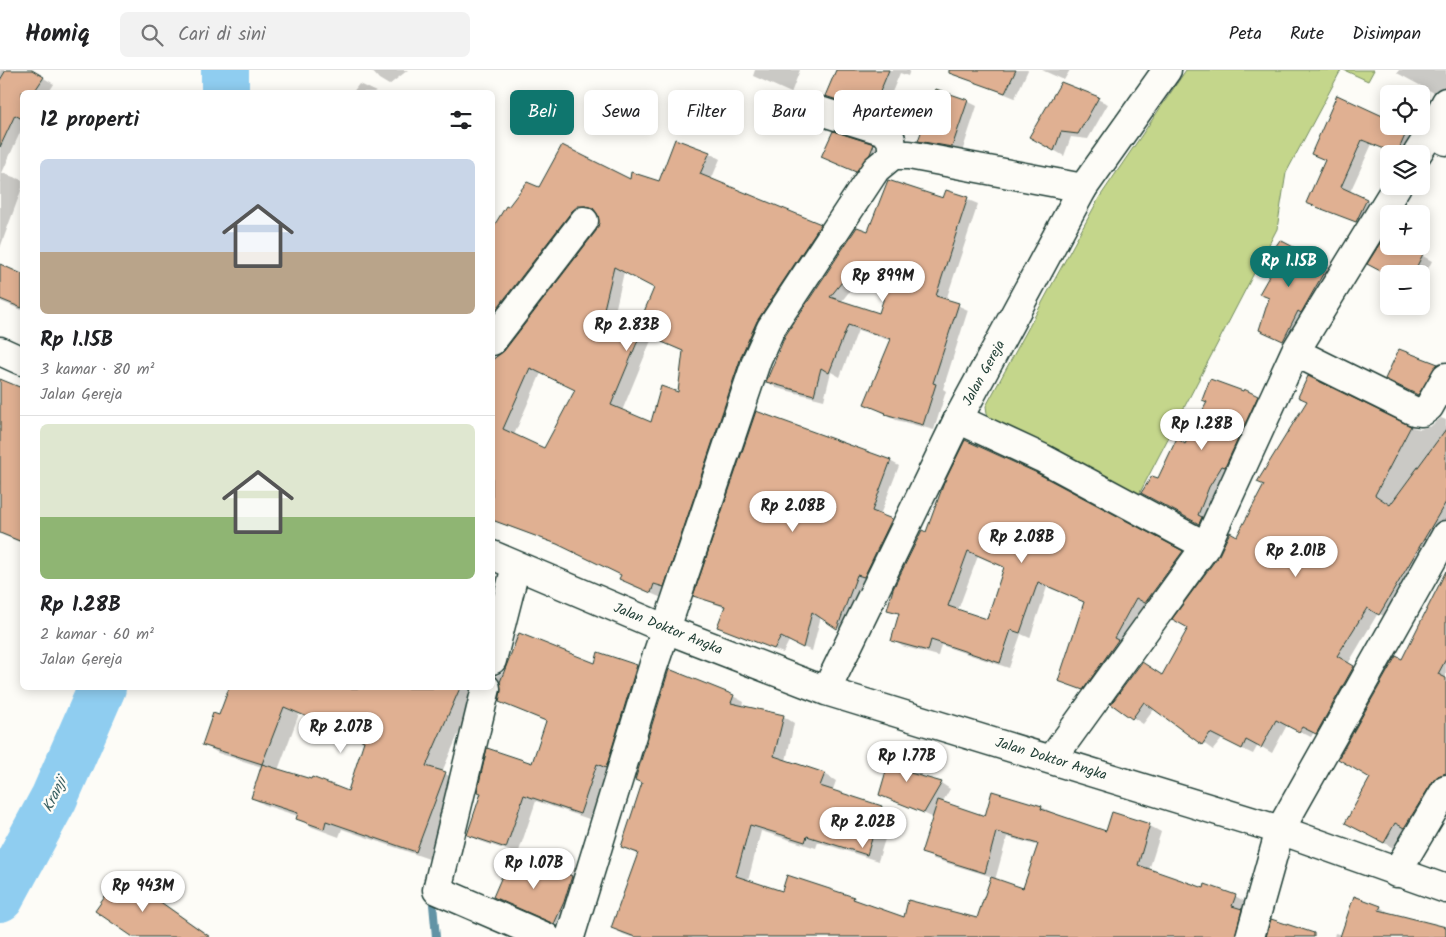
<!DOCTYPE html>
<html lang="id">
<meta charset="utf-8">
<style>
body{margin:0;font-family:Kalam,sans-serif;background:#f2f2f2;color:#202124;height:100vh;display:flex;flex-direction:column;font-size:19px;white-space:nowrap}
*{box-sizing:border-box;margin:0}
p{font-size:16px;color:#757577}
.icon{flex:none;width:28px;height:28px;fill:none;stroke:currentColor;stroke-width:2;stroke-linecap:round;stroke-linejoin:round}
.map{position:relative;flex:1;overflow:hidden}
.sheet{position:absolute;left:20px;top:20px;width:475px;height:600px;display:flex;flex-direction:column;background:#fff;border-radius:8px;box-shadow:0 2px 12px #0003}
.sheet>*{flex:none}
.banner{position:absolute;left:510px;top:20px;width:475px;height:45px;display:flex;gap:10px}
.tools{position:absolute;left:1380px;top:15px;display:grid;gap:10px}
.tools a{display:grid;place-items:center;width:50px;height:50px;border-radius:8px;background:#fff;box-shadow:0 2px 12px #0003;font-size:25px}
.price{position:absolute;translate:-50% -42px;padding:0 11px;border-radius:18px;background:#fff;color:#222;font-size:16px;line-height:32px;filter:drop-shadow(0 1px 2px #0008)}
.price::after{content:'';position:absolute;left:50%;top:30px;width:15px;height:11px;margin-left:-8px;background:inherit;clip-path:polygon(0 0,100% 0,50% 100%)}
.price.active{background:#0f766e;color:#fff}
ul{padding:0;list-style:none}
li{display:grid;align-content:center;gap:10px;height:265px;padding:0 20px}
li+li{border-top:1px solid #e0e0e0}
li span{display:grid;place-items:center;height:155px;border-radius:8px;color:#555}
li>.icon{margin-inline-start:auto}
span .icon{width:90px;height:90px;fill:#fffc;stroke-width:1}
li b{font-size:21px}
h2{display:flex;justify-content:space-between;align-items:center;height:60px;padding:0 20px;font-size:21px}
.chip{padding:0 18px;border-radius:8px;background:#fff;box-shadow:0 2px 12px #0003;font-size:18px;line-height:45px}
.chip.active{background:#0f766e;color:#fff}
header{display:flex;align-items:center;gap:30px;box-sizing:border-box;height:70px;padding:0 25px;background:#fff;border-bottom:1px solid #e0e0e0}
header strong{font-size:24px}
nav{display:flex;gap:28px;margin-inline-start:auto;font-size:18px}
.search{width:350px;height:45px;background:#f2f2f2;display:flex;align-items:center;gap:12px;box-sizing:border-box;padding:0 18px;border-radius:8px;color:#757577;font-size:19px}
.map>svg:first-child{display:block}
</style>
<header>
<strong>Homiq</strong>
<div class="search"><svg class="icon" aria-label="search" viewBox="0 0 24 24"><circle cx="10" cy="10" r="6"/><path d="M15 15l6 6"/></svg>Cari di sini</div>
<nav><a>Peta</a><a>Rute</a><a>Disimpan</a></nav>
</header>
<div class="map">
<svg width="1446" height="867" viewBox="0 0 1446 867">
<rect width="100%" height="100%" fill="#fdfcf7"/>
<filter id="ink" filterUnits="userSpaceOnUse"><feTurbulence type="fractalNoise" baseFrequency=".02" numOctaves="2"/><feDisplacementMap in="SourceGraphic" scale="10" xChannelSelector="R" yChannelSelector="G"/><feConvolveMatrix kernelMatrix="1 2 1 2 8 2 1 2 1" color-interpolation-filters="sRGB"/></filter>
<g filter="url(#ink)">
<path fill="#c4d68b" stroke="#728a60" d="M1186,0H1341L1286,103L1277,159L1135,432L988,351L986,336L1099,128Z
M1344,0H1374L1368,11Z"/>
<path fill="#0003" fill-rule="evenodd" d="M0,0H30L54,14L49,22H22V58L2,103L22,110V118L0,178Z
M371,0H408L389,15L379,9Z
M755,0H800L791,23L753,6Z
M838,0H910L908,6L900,3L882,46L836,31L827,26Z
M969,0H1028L1015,28L966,8Z
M1042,0H1070L1064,10Z
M1399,0H1446V15L1440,26L1397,3Z
M1062,13L1108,34L1088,69L1071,67L1064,86L1031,67Z
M359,14L376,22H353Z
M967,31L977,36L962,82L929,76L920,70Z
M1389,56H1402L1417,64L1408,84H1394L1372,74L1350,122L1375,135L1365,156L1308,132L1326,91L1313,84Z
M833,63L873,75L883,81L866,106L832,92Z
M709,83L720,89L711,110L831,162L767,258L662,528L631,515L620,508L622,505L569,479L492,450V287H498L505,281L598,161L601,153L597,141L590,142L492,265V203L509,139L539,118L630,111L659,113ZM624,202L655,218L639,258L614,246ZM652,268L684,282L680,324L652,354L622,341ZM541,303L576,320L545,379L514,365Z
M947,121L978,134L946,230L968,240L943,319L946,321L934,360L896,350L866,333L892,271L858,260L840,307L831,302L824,330L777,318L767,312L869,163L944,130ZM868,198L892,207L880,245L841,232Z
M1280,172L1336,201L1292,274L1260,260L1271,229L1273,202Z
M1389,176H1404L1432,191L1421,213V204H1389L1378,199Z
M0,195L22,205V240L0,231Z
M1437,295L1446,300L1428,330L1396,314Z
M0,310L22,320V473L0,464Z
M1245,320L1264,331L1216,421L1205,450L1206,457L1143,423L1158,410L1178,370L1186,375Z
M1441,348L1446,350V457L1391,550L1378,543L1348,594L1365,603L1327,670L1314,662L1311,667L1287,655L1272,683L1258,675L1253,684L1222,669L1213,680L1155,638L1143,654L1112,634L1163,606L1238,467L1407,356L1420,359L1431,356Z
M890,391L899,396L880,445L900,455L846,563L821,546L812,581L789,571L783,583L719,557L726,538L695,526Z
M1034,403L1192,488L1155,538L1146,532L1093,624L1060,610L1086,533L1047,517L1030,568L1021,564L1009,598L941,575L938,586L902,576L893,570L900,545L889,539L926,463ZM978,486L1005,498L987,551L958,540Z
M1446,504V715L1416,763L1406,758L1395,779L1347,752L1371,707L1403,590Z
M516,564L596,594L599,583L637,597L649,604L592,750L536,731L518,784L480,771L468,764L533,695L547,652L500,632L502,614L500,611L492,614V605L494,607L504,602L508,595Z
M231,618H489L475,625L442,702L460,712L432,790L342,759L339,767L312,757L297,748L298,746L267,736L252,728L262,697L218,683L203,674L220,647ZM299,644L365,672L349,723L278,700Z
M733,626L744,632L743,637L783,646L794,653L786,691L825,704L836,711L832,722L882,738L893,744L878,791L818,772L816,778L761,761L748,811L783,823L853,828L865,835L905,849H978L993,807L934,789L923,782L934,748L881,724L916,685L926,691L920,708L941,713L950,719L942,733L986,747L1042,737L1053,743L1107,762L1113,744L1150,756L1161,762L1149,800L1205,819L1235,826L1246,832L1248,867H631L623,864L612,858L639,785L622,776ZM1007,767L1039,776L1024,820L995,810Z
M551,796L582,813L564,858L494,826L545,807Z
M122,806L136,814L211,867H135Z
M1380,837L1391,844L1427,867H1334L1335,863L1342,865Z"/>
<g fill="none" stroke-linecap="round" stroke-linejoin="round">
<path stroke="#6293a5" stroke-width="8" d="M432,824L436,867"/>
<path stroke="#8fcdf0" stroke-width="48" d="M225,22V0
M0,828L54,728L102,618"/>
</g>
<path fill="#e0b092" stroke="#1f3d34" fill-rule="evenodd" d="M6,0H32L44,7L34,22H22V49L15,45L0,77V10Z
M836,0H889L872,41L825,26Z
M949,0H1016L1005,23L949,3Z
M1061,12L1099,27L1078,64L1061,62L1054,81L1029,67Z
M936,19L968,30L952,77L918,71Z
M1337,25L1389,49V56H1409L1397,84L1362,70L1341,117L1367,129L1356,152L1306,133L1325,90L1311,84Z
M833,61L874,74L870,84L856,102L821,87Z
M675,69L710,82L700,104L821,154L757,251L742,284L664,517L654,514L651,523L619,509L621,505L557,474L492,450V290L504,281L596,161L599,153L598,145L593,138L586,136H578L572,141L492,245V159L506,136L508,137L527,112L539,117L562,75L630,109L631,102L659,111ZM614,197L654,218L638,256L604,239ZM641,263L683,281L678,322L661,316L651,352L611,335ZM530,298L575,320L544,378L503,359Z
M888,110L943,128L946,120L968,127L936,226L959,233L933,313L936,314L923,355L885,344L886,343L864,334L891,269L848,255L829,303L821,298L814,325L766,312L785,266L857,157L868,161ZM857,193L891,206L879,243L830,227Z
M1389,159V176H1407L1423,184L1413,204H1386L1367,194Z
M1280,170L1328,195L1301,243L1298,241L1283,271L1259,260L1269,228L1259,224L1272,201L1269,186Z
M0,194L22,204V238L0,229Z
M1399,279L1438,294L1418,325L1385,309Z
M1308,306L1411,356L1375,425L1390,435L1446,359V432L1379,545L1367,538L1337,586L1354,596L1316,664L1302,657L1299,662L1276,650L1261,678L1246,670L1242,679L1210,663L1202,675L1144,632L1132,649L1111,634L1142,592L1162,605L1188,558L1172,549L1219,485L1230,462L1237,466L1264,415L1257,412L1307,331L1298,327Z
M0,309L22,318V472L0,463Z
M1210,309L1243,321L1244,319L1258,326L1225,397L1222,396L1209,417L1198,445L1202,447L1199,454L1141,423L1152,406L1158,408L1177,368L1185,374L1207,332L1202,330Z
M756,341L891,390L872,441L892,449L864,507L857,505L837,559L812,542L803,578L781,567L774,579L717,557L725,536L693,526Z
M965,370L1035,402L1183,481L1145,533L1136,528L1114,568L1118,570L1083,620L1058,611L1084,532L1038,512L1020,563L1011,560L1000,593L931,570L928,581L891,571L899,543L887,540L893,519L922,460L926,462L944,413ZM968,481L1004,497L987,549L948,536Z
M1446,501V589L1438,604L1446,608V703L1438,706L1433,711L1404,758L1395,753L1384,773L1345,753L1370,708L1338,689L1396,586L1402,589Z
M519,563L595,593L598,582L637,595L606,698L597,694L580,744L524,725L506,778L467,765L481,723L477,722L487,678L532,693L546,651L499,632L501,621L500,612Z
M669,599L734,625L731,633L784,645L774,686L825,703L820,716L882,736L867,785L807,766L805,772L750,755L736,806L782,821L787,805L854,827L853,829L904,847L908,830L977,848L991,807L1023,818L1038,774L996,762L985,803L921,783L938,730L985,746L992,721L1042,736L1041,739L1106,761L1112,742L1150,754L1138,795L1204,818L1205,814L1236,825L1232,836L1242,839L1235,867H635L611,858L638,783L621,777L642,713L635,710Z
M229,618H460L426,696L446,702L416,782L326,751L324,759L296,749L298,743L251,728L262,694L202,675L213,643L219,645ZM284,637L364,671L348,721L312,707L311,709L262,694Z
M893,677L917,684L910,703L942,712L924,743L879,725Z
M509,790L545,806L550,795L572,806L564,832L554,854L493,827Z
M121,804L210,867H133L95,841Z
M1354,826L1381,836L1379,840L1446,857V867H1340Z
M1271,849L1314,863V867H1266Z"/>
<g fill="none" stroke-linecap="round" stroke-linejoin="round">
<defs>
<path id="minor" d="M820,41L884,61L891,69L893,85
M1431,62L1446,32
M1417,84L1431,62L1446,71
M492,271L584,151
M1295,282L1414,341L1422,342L1429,337L1446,307
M958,349L1042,388L1206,476
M492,590L516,496
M486,618L437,820L546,867
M1052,689L1206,476L1295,282L1397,116
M1396,803L1446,719
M570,867L653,597L757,289L771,258L876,99L893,85H909L1083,118
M1250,867L1280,760L1446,465"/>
<path id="tertiary" d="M0,281L22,291
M492,485L666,559L826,621L1280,760L1446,819
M826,621L958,349L1083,118L1167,0"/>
</defs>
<use href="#minor" stroke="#1f3d34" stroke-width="31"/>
<use href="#tertiary" stroke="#1f3d34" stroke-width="31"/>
<use href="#minor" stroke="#fdfcf7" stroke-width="28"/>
<use href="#tertiary" stroke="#fdfcf7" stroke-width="28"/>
</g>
</g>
<g text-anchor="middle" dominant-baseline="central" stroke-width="5" stroke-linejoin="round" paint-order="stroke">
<g font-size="14" fill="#1f3d34" stroke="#fdfcf7">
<text transform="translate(984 303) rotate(-61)">Jalan Gereja</text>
<text transform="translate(668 559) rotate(22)">Jalan Doktor Angka</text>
<text transform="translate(1051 689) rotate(17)">Jalan Doktor Angka</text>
</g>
<g font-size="15" font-style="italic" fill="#3b6163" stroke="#fdfcf7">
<text transform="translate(55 725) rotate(-64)">Kranji</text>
</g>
</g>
</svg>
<div class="tools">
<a><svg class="icon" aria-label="locate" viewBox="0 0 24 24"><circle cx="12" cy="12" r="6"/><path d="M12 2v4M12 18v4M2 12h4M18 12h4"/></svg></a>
<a><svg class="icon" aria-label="layers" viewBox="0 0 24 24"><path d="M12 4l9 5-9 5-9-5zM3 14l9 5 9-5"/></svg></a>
<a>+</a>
<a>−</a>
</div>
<b class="price active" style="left:1289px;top:218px">Rp 1.15B</b>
<b class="price" style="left:883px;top:233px">Rp 899M</b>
<b class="price" style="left:627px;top:282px">Rp 2.83B</b>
<b class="price" style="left:1202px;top:381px">Rp 1.28B</b>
<b class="price" style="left:793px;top:463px">Rp 2.08B</b>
<b class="price" style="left:1022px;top:494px">Rp 2.08B</b>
<b class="price" style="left:1296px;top:508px">Rp 2.01B</b>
<b class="price" style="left:341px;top:684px">Rp 2.07B</b>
<b class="price" style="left:907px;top:713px">Rp 1.77B</b>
<b class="price" style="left:863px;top:779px">Rp 2.02B</b>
<b class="price" style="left:534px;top:820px">Rp 1.07B</b>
<b class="price" style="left:143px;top:843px">Rp 943M</b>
<div class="banner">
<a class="chip active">Beli</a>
<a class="chip">Sewa</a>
<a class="chip">Filter</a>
<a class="chip">Baru</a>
<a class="chip">Apartemen</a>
</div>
<section class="sheet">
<h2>12 properti<svg class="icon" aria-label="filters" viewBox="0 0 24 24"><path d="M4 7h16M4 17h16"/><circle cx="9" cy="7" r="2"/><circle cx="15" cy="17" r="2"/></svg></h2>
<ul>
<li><span style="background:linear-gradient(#c9d6e8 60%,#b9a48a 0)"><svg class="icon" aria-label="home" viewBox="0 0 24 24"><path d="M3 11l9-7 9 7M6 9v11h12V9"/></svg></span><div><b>Rp 1.15B</b><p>3 kamar · 80 m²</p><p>Jalan Gereja</p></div></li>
<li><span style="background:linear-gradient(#dfe7d0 60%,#8fb573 0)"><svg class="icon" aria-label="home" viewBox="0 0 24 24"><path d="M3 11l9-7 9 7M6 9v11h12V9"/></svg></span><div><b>Rp 1.28B</b><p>2 kamar · 60 m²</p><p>Jalan Gereja</p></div></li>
</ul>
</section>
</div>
